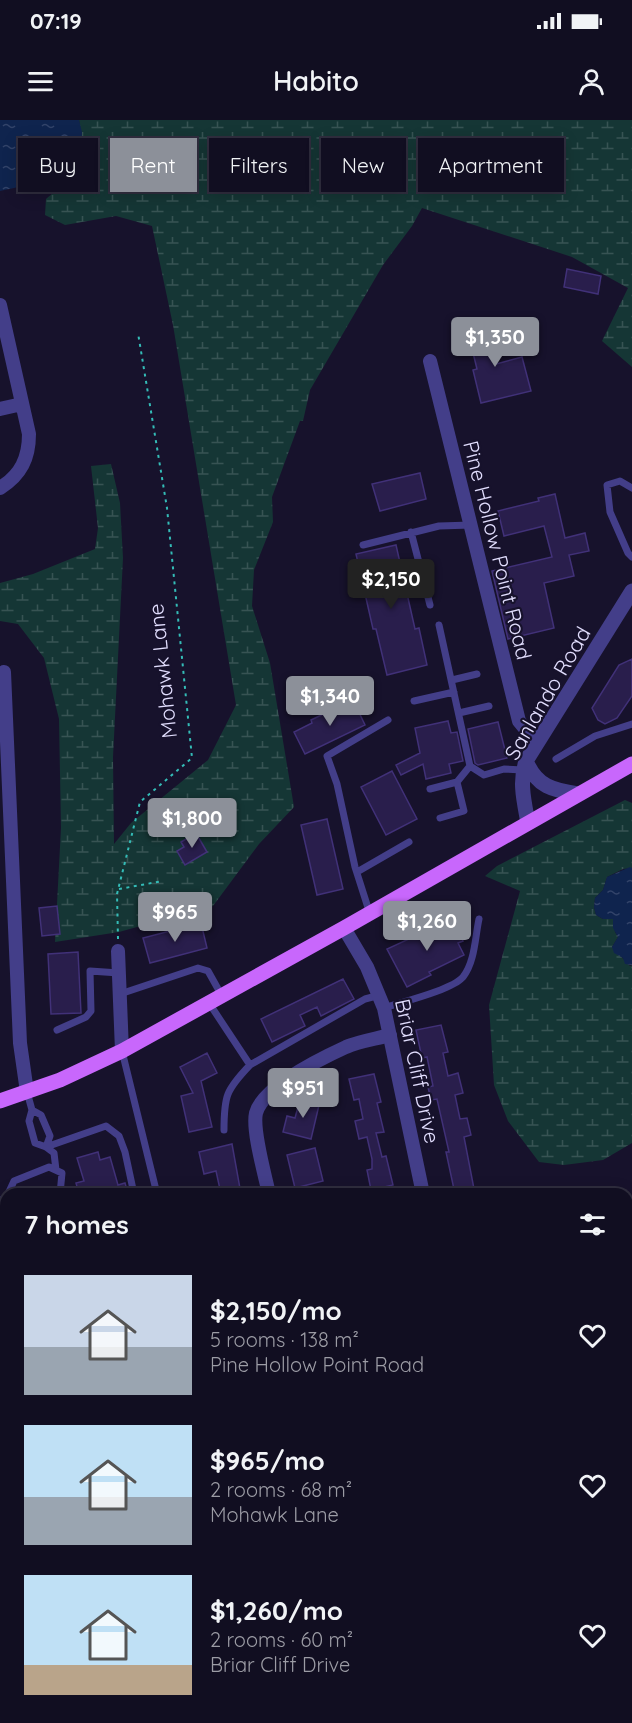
<!DOCTYPE html>
<meta charset="utf-8">
<style>
body{margin:0;font-family:Quicksand,sans-serif;background:#1e1c2e;color:#f1f3f6;height:100vh;display:flex;flex-direction:column;font-size:22px;white-space:nowrap}
*{box-sizing:border-box;margin:0}
p{font-size:20px;color:#9c9ca5}
.icon{flex:none;width:33px;height:33px;fill:none;stroke:currentColor;stroke-width:2;stroke-linecap:round;stroke-linejoin:round}
.map{position:relative;flex:1;overflow:hidden}
.drawer{position:absolute;left:0px;top:1068px;width:633px;height:536px;display:flex;flex-direction:column;background:#110e21;border-radius:18px 18px 0 0;box-shadow:0 3px 15px #0003,0 0 0 2px #302e3f}
.drawer>*{flex:none}
.banner{position:absolute;left:18px;top:18px;width:597px;height:54px;display:flex;gap:12px}
.price{position:absolute;translate:-50% -51px;padding:0 14px;border-radius:6px;background:#8c9099;color:#fff;font-size:20px;line-height:39px;filter:drop-shadow(0 2px 3px #0008)}
.price::after{content:'';position:absolute;left:50%;top:36px;width:18px;height:14px;margin-left:-9px;background:inherit;clip-path:polygon(0 0,100% 0,50% 100%)}
.price.selected{background:#222;color:#fff}
ul{padding:0;list-style:none}
li{display:flex;align-items:center;gap:18px;height:150px;padding:0 24px}
li span{display:grid;place-items:center;flex:none;width:168px;height:120px;border-radius:0px;color:#555}
li>.icon{margin-inline-start:auto}
span .icon{width:72px;height:72px;fill:#fffc;stroke-width:1}
li b{font-size:26px}
h2{display:flex;justify-content:space-between;align-items:center;height:72px;padding:0 24px;font-size:26px}
.tag{padding:0 21px;border-radius:0px;background:#110e21;box-shadow:0 3px 15px #0003,0 0 0 2px #302e3f;font-size:21px;line-height:54px}
.tag.selected{background:#8c9099;color:#fff}
.status{display:flex;justify-content:space-between;align-items:center;height:42px;padding:0 30px;background:#110e21;direction:ltr}
.status svg{height:16px;fill:currentColor}
header{display:flex;justify-content:space-between;align-items:center;height:78px;padding:0 24px;background:#110e21;font-size:27px;font-weight:600}
.map>svg:first-child{display:block}
</style>
<div class="status"><b>07:19</b><svg viewBox="0 0 49 12"><path d="M0 12V9h3v3zM5 12V6h3v6zM10 12V3h3v9zM15 12V0h3v12zM26 1h20v11H26zM47 4h2v5h-2z"/></svg></div>
<header><svg class="icon" aria-label="menu" viewBox="0 0 24 24"><path d="M4 6h16M4 12h16M4 18h16"/></svg>Habito<svg class="icon" aria-label="person" viewBox="0 0 24 24"><circle cx="12" cy="8" r="4"/><path d="M4 21q1-7 8-7t8 7"/></svg></header>
<div class="map">
<svg width="632" height="1603" viewBox="0 0 632 1603">
<defs>
<pattern id="wetland-marsh" width="20" height="14" patternUnits="userSpaceOnUse" patternTransform="scale(1.5)"><rect width="20" height="14" fill="#153635"/><path d="M1 5h8M5 5V1M11 12h8M15 12V8" fill="none" stroke="#375353"/></pattern>
<pattern id="water-ripples" width="26" height="14" patternUnits="userSpaceOnUse" patternTransform="scale(1.5)"><rect width="26" height="14" fill="#0f244e"/><path d="M2 4q2-2 4 0t4 0M15 11q2-2 4 0t4 0" fill="none" stroke="#324369"/></pattern>
</defs>
<rect width="100%" height="100%" fill="#17122c"/>
<path fill="url(#wetland-marsh)" d="M79,0H632V247L602,221L628,168L572,137L422,88L412,106L383,145L310,270L303,301H300L272,377L273,402L254,450L252,486L270,543L294,687L259,724L213,786L119,812L55,822L61,708L59,599L44,538L18,504L0,501V463L33,454L95,429L98,408L91,346L111,344L120,383L123,438L113,637L114,724L131,703L208,640L236,585L173,205L152,106L116,96L65,105L45,95L46,79C56,71 78,51 81,39C83,27 81,12 79,0Z
M625,680L632,683V748L623,749L607,757L603,770L595,778L594,787L596,795L603,799H613L615,812L618,817L612,827L630,846L632,845V1023L603,1040L564,1045L539,1042L508,1001L494,965L489,885L520,771L485,756L497,746Z"/>
<path fill="url(#water-ripples)" d="M0,0H79L82,12L81,40L69,56L0,71Z
M630,747L632,748V845L625,844L623,838L614,833L612,827L618,817L613,808V799H603L596,795L594,787L595,778L603,770L607,757Z"/>
<path fill="#291e4c" stroke="#413178" stroke-width="1.5" d="M567,149L601,156L598,174L564,167Z
M485,200L496,244L522,237L531,271L481,283L473,250L477,249L466,204Z
M420,353L426,379L380,391L372,364Z
M555,374L565,418L585,413L589,431L569,435L574,456L544,463L554,508L508,519L492,451L552,437L544,406L504,416L498,391L539,381L538,378Z
M396,425L415,509L419,508L427,545L387,555L376,509H373L356,434Z
M632,539V576L617,598L605,604L598,600L592,588L619,545Z
M353,580L365,605L305,634L294,612L312,603L311,600Z
M448,601L451,613L457,612L463,641L449,644L451,653L426,659L423,644L401,655L396,645L420,633L415,608Z
M498,602L507,638L478,645L475,643L468,609Z
M392,651L417,699L386,715L361,667Z
M327,699L343,769L317,775L301,705Z
M196,713L207,732L185,745L177,731L184,727L181,722Z
M57,786L60,814L42,816L39,788Z
M452,799L463,821L458,823L464,835L429,852L431,855L407,867L387,829Z
M201,803L207,828L150,843L143,818Z
M78,832L81,893L51,894L48,834Z
M343,859L354,879L321,896L317,887L300,895L305,906L272,922L261,899Z
M441,905L448,932L443,933L448,956L458,953L463,973L455,975L460,999L467,998L471,1015L464,1017L475,1074H455L446,1032H449L437,979L431,980L428,967L433,966L427,937L422,938L416,910Z
M207,933L217,953L201,961L212,1007L189,1012L181,976L193,973L180,947Z
M374,954L381,982L377,983L384,1012L376,1013L382,1037L386,1036L393,1065L371,1070L367,1050L372,1049V1039L367,1017L359,1019L355,1001L363,999L359,979L354,980L349,959Z
M301,976L320,981L311,1019L283,1012L287,996L295,998Z
M232,1024L241,1074H221L216,1051L204,1054L199,1032Z
M315,1028L323,1061L295,1068L287,1035Z
M98,1032L100,1040L110,1037L118,1065L125,1063L128,1074H79L76,1063L84,1061L77,1038Z"/>
<g fill="none" stroke-linecap="round" stroke-linejoin="round">
<path stroke="#34bcb7" stroke-width="2" stroke-dasharray="3 4.5" stroke-linecap="butt" d="M119,769L163,761
M118,819L117,774L140,682L192,638L167,388L138,213"/>
<path stroke="#433e89" stroke-width="7" d="M632,368L620,361L607,365L610,392L628,433L632,437
M411,412L430,485
M363,425L439,406L471,405
M439,505L470,646L484,655L504,649L523,650
M452,560L477,554
M414,581L454,572
M459,593L489,586
M556,639L595,616L632,604
M430,669L457,662
M440,698L464,691L457,662L470,646
M357,752L409,722
M370,794L355,747L337,664L327,636L388,600
M120,874L198,848L208,851L222,876
M209,883L250,945L365,879L380,875
M384,888C402,882 452,870 463,857C475,842 475,817 479,799
M57,910L86,897L91,891L90,851L119,853
M122,931L157,1074
M27,972L32,990L29,1001L35,1023L46,1027L50,1016L41,995L32,990
M224,1010C224,976 226,970 250,945
M46,1027L106,1006L119,1016L125,1032L134,1074
M46,1027L54,1033L56,1050
M8,1074L14,1061L49,1047L62,1053L60,1074
M0,1080H6
M0,1125H6
M0,1251L6,1244
M0,1283L6,1288
M0,1339L6,1332
M627,1428H632
M627,1507L632,1506
M627,1561L632,1582
M627,1587L632,1591
M291,1598L297,1603
M466,1598L473,1603
M518,1598L525,1603
M242,1603L246,1598
M324,1603L328,1598
M395,1603L399,1598
M439,1603L443,1598"/>
<path stroke="#433e89" stroke-width="14" d="M0,185L29,314C29,338 21,355 0,368
M430,241L519,601L537,623
M0,289L22,284
M4,552L20,923L27,972
M344,808L367,847L384,888L423,1074
M118,831L122,931
M269,1074C265,1055 252,1010 256,993C263,967 322,938 346,927C360,921 376,919 390,915
M627,1149L632,1142
M627,1326L632,1349"/>
<path stroke="#433e89" stroke-width="15" d="M526,641C537,667 553,670 578,674
M528,703C524,681 519,662 526,641L632,471"/>
<path stroke="#7e77fc" stroke-width="15" d="M0,1430L6,1435
M0,1457L6,1462
M180,1598L187,1603
M216,1598L223,1603"/>
<path stroke="#c867fc" stroke-width="15" d="M0,981L60,960L122,931L344,808L632,644"/>
</g>
<g text-anchor="middle" dominant-baseline="central" stroke-width="4.5" stroke-linejoin="round" paint-order="stroke">
<g font-size="21" fill="#e2defe" stroke="#17122c">
<text transform="translate(498 430) rotate(76)">Pine Hollow Point Road</text>
<text transform="translate(162 551) rotate(-96)">Mohawk Lane</text>
<text transform="translate(547 573) rotate(-60)">Sanlando Road</text>
<text transform="translate(418 951) rotate(78)">Briar Cliff Drive</text>
</g>
</g>
</svg>
<b class="price" style="left:495px;top:248px">$1,350</b>
<b class="price selected" style="left:391px;top:490px">$2,150</b>
<b class="price" style="left:330px;top:607px">$1,340</b>
<b class="price" style="left:192px;top:729px">$1,800</b>
<b class="price" style="left:175px;top:823px">$965</b>
<b class="price" style="left:427px;top:832px">$1,260</b>
<b class="price" style="left:303px;top:999px">$951</b>
<div class="banner">
<a class="tag">Buy</a>
<a class="tag selected">Rent</a>
<a class="tag">Filters</a>
<a class="tag">New</a>
<a class="tag">Apartment</a>
</div>
<section class="drawer">
<h2>7 homes<svg class="icon" aria-label="filters" viewBox="0 0 24 24"><path d="M4 7h16M4 17h16"/><circle cx="9" cy="7" r="2"/><circle cx="15" cy="17" r="2"/></svg></h2>
<ul>
<li><span style="background:linear-gradient(#c9d6e8 60%,#9aa5b1 0)"><svg class="icon" aria-label="home" viewBox="0 0 24 24"><path d="M3 11l9-7 9 7M6 9v11h12V9"/></svg></span><div><b>$2,150/mo</b><p>5 rooms · 138 m²</p><p>Pine Hollow Point Road</p></div><svg class="icon" aria-label="heart" viewBox="0 0 24 24"><path d="M12 20l-8-8c-3-5 5-10 8-4 3-6 11-1 8 4z"/></svg></li>
<li><span style="background:linear-gradient(#bfe0f5 60%,#9aa5b1 0)"><svg class="icon" aria-label="home" viewBox="0 0 24 24"><path d="M3 11l9-7 9 7M6 9v11h12V9"/></svg></span><div><b>$965/mo</b><p>2 rooms · 68 m²</p><p>Mohawk Lane</p></div><svg class="icon" aria-label="heart" viewBox="0 0 24 24"><path d="M12 20l-8-8c-3-5 5-10 8-4 3-6 11-1 8 4z"/></svg></li>
<li><span style="background:linear-gradient(#bfe0f5 75%,#b9a48a 0)"><svg class="icon" aria-label="home" viewBox="0 0 24 24"><path d="M3 11l9-7 9 7M6 9v11h12V9"/></svg></span><div><b>$1,260/mo</b><p>2 rooms · 60 m²</p><p>Briar Cliff Drive</p></div><svg class="icon" aria-label="heart" viewBox="0 0 24 24"><path d="M12 20l-8-8c-3-5 5-10 8-4 3-6 11-1 8 4z"/></svg></li>
</ul>
</section>
</div>
